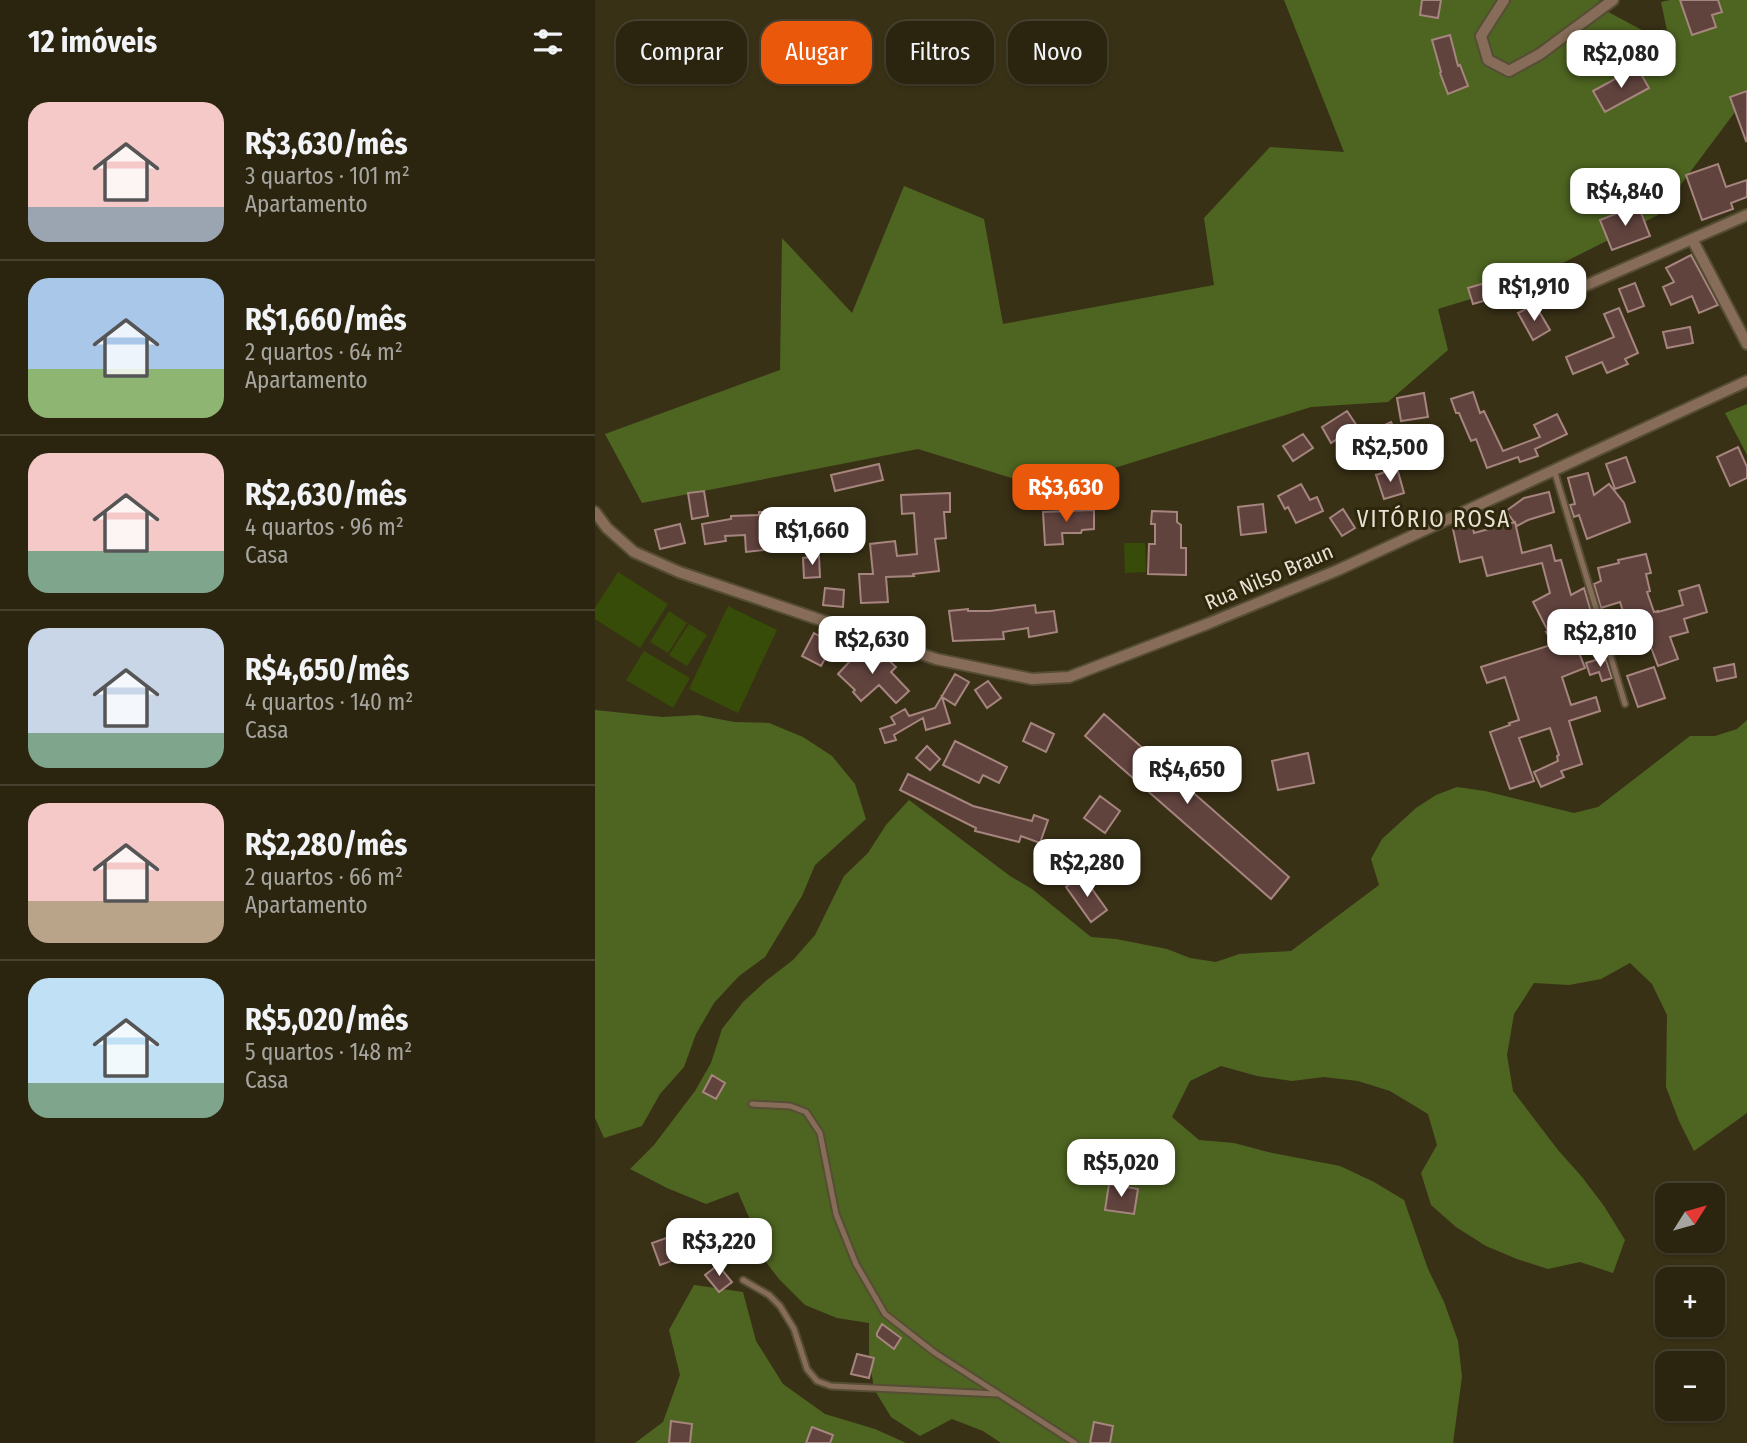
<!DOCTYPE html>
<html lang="pt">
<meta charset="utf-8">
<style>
body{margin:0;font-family:"Fira Sans Condensed",sans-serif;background:#37311e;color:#f1f3f6;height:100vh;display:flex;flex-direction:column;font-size:26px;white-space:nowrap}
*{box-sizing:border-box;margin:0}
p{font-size:23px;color:#a6a59f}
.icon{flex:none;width:38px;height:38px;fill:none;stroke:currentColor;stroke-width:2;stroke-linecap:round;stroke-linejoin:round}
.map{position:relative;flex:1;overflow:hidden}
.panel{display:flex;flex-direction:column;background:#2b2510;width:595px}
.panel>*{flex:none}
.banner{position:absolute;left:21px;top:21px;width:665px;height:63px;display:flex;gap:14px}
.needle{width:46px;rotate:53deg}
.controls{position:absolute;left:1060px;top:1183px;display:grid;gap:14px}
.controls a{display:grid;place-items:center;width:70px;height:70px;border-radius:14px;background:#2b2510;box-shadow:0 2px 5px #0004,0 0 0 2px #474230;font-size:35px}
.price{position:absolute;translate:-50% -60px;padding:0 16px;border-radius:14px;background:#fff;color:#222;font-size:23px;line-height:46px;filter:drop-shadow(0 2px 4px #0008)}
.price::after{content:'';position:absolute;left:50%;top:42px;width:21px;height:16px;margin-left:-10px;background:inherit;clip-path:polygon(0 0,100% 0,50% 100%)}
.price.current{background:#ea580c;color:#fff}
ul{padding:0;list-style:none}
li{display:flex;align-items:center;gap:21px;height:175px;padding:0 28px}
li+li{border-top:2px solid #474230}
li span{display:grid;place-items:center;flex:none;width:196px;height:140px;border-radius:21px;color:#555}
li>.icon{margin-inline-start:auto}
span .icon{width:84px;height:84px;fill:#fffc;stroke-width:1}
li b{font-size:30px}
h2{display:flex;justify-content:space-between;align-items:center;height:84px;padding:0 28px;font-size:30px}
.chip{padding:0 24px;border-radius:21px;background:#2b2510;box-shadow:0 2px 5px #0004,0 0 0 2px #474230;font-size:24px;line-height:63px}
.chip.current{background:#ea580c;color:#fff}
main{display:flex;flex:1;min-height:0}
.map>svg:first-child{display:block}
</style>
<main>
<section class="panel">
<h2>12 imóveis<svg class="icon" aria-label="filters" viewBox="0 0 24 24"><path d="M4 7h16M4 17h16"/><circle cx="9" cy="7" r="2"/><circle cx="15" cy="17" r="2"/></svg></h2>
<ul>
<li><span style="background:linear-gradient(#f6c9c9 75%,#9aa5b1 0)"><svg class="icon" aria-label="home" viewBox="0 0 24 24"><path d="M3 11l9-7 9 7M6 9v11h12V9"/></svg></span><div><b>R$3,630/mês</b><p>3 quartos · 101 m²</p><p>Apartamento</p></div></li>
<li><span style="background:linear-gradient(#a9c7e8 65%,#8fb573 0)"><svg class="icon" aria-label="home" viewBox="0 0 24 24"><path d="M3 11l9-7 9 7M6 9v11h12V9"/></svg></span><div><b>R$1,660/mês</b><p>2 quartos · 64 m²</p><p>Apartamento</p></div></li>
<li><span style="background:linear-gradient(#f6c9c9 70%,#7fa58c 0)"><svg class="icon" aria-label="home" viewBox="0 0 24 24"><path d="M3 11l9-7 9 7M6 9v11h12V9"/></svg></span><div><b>R$2,630/mês</b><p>4 quartos · 96 m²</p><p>Casa</p></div></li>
<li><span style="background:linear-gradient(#c9d6e8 75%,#7fa58c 0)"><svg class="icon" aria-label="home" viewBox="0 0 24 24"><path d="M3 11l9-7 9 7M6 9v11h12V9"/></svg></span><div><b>R$4,650/mês</b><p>4 quartos · 140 m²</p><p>Casa</p></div></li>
<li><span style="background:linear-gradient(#f6c9c9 70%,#b9a48a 0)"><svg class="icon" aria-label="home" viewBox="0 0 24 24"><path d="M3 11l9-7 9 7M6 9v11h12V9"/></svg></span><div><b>R$2,280/mês</b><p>2 quartos · 66 m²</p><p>Apartamento</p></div></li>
<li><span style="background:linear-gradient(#bfe0f5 75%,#7fa58c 0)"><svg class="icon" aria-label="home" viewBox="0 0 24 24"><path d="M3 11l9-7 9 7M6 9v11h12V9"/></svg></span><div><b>R$5,020/mês</b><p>5 quartos · 148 m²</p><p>Casa</p></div></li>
</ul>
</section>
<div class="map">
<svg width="1152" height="1443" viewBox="0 0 1152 1443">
<rect width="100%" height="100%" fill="#393116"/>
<path fill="#374c08" d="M529,543H550L551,572L530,573Z
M23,572L73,604L45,648L0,619V608Z
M133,606L182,630L143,713L94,689Z
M74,611L92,623L73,653L55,642Z
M94,624L112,635L92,666L74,655Z
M49,651L95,678L78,708L31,680Z"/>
<path fill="#4e6521" d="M689,0H1005L1002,6L1075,45L1066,2L1075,0H1152V96L1063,215L928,283L843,309L853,350L793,402L716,407L452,489L323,449L47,503L10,434L185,370L187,238L257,313L309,186L389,219L408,324L619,285L609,218L675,147L749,152Z
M1152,404V455L1130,413Z
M0,710L67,717L103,715L139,722L174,723L208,737L237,756L260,784L271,819L220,865L207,896L170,957L144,976L119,1003L101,1034L89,1067L65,1094L47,1126L9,1138L0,1118Z
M1152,720V1113L1099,1151L1084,1121L1071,1087L1072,1015L1057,984L1035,963L1006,979L974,985L939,983L919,1014L912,1055L918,1091L963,1150L987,1177L1009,1206L1030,1240L1018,1273L985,1262L953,1269L922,1259L891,1246L861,1227L836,1205L826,1173L842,1145L833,1114L795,1091L763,1081L729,1077L697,1081L662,1076L626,1066L595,1081L577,1117L604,1140L639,1143L673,1152L745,1166L779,1182L809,1200L833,1269L849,1302L863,1341L867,1377L858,1443H406L388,1431L357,1419L325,1436L296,1417L279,1389L274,1356V1323L242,1318L210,1305L184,1279L164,1253L156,1222L143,1192L111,1204L72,1188L35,1169L59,1145L100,1091L116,1063L127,1029L148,1002L172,980L198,960L220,935L249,876L273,853L291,825L314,800L415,876L437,889L496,937L521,939L572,949L595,958L621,962L644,954L696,951L784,885L776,859L787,839L821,808L841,795L862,787L890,791L979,813L1003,807L1095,736H1120L1142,729Z
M99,1285L148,1292L161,1341L188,1384L230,1414L280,1429L311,1443H40L68,1422L85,1375L74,1330Z"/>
<path fill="#61433e" stroke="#a7857f" stroke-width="2" d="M827,0H846L843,18L825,15Z
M1085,0H1123L1127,12L1117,15L1121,27L1097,35Z
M855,35L863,66L865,65L873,86L853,94L845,73L846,72L837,40Z
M1042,67L1054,88L1010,112L998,91Z
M1152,91V140L1151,141L1135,97Z
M1123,164L1131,187L1152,180V197L1136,203L1138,209L1107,220L1091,175Z
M1043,205L1055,236L1017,250L1005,220Z
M1096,255L1123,305L1104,313L1097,296L1076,305L1068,287L1079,282L1071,268Z
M890,283L895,299L878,304L873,288Z
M1040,283L1049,306L1033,312L1024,289Z
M935,307L940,315L945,313L955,330L938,340L923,313Z
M1024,308L1043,353L1030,359L1033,364L1012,373L1007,362L978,374L971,357L1019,337L1009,314Z
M1095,327L1098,343L1072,348L1068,332Z
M878,392L885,413L889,411L908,451L945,437L939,425L962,414L972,434L940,449L943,456L925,462L923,457L892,468L881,439L876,441L864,413H861L856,399Z
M829,393L833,417L806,421L802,398Z
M752,411L762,426L736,443L727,427Z
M796,422L806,443L790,450L781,429Z
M708,434L718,448L698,461L688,446Z
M1143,447L1152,467V478L1135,486L1122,457Z
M1031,457L1040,482L1020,489L1011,464Z
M284,464L288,480L240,491L236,475Z
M802,468L809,493L789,499L781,475Z
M993,473L999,495L1014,484L1029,503L1035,522L992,539L984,515L979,517L975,505L980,504L973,478Z
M706,484L715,500L722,497L728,511L701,523L693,507L690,509L683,496Z
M109,491L113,516L97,519L93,493Z
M954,492L959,512L933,520L922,526L911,511L929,498Z
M355,493V512H349L351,538L340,539L344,571L318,574L319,576L291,577L293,602L266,603L264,574H278L275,544L300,541L302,556L322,554L319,513L307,514L306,495Z
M668,504L671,532L646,535L643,507Z
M748,509L760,528L747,536L735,518Z
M499,510V529L487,530L486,533H467L468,544L450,545L448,512Z
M557,511L582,512V522L586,525V548H591V575L553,574L554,544H560V524H556Z
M164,512H179L178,530L195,528L197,547L151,552L150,535L130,536L131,541L110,544L107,524L136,519V516L164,515Z
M920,522L927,553L956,545L960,561L966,560L976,595L989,588L996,612H994L1001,636L980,642L990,668L967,677L976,705L1001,697L1005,711L974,721L987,764L966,771L969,777L946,787L939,772L963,761L962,756L964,755L955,728L924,738L939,781L915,789L895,732L915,725L914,723L924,720L910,677L892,683L886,667L959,644L951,632L953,631L938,602L955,593L947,563L892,576L887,557L865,562L858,529L877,525L879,533Z
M85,524L90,543L65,549L60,530Z
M1051,554L1056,573L1051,574L1055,591L1052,592L1059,612L1063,611V612L1088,605L1084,591L1104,585L1112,612L1089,619L1093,632L1075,637L1083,659L1063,666L1051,634L1037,639L1025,602L1006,608L999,584L1006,581L1003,568L1024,563L1023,560Z
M224,556L225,577L209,578L208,558Z
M230,588L249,590L248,607L228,605Z
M440,605L441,613L459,611L462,632L434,637L433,628L408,632L409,639L358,641L354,611L373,609V611H395Z
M219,633L238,644L226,666L207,656Z
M269,646L286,662L290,657L301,667L296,672L314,691L301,703L284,685L266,701L258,692L260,690L243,674Z
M1007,658L1008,661L1011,660L1017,678L1007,681L1004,672L995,675L991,663Z
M1139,664L1141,677L1122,681L1119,668Z
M1059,667L1070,698L1043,707L1032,676Z
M360,674L374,682L360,705L347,697L355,723L331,730L328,718L299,735L301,740L290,743L285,729L300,724L296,717L310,709L314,716L340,708Z
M393,681L406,698L392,708L380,690Z
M509,714L694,877L676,899L490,736Z
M436,723L459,734L451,752L428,741Z
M360,741L412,767L404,783L388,775L384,783L348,765Z
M332,746L345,759L335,770L321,758Z
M713,753L719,783L683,790L677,761Z
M313,774L378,806L437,821L439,815L453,820L445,843L426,836L424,842L380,831L381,828L305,790Z
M505,796L525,811L510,833L489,818Z
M487,875L512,910L496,922L471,887Z
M117,1075L130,1083L121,1099L108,1092Z
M514,1184L543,1189L539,1214L510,1210Z
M77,1236L85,1258L65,1265L57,1243Z
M123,1265L137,1282L124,1292L110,1275Z
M287,1324L306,1338L299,1349L282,1336V1333Z
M262,1354L279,1358L274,1378L256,1374Z
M76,1421L97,1424L95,1443H74Z
M499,1422L518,1426L515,1443H495Z
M217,1427L238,1435L235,1443H211Z"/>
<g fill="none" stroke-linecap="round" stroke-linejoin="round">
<defs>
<path id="lane" d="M959,470L1030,704
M157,1104L195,1106L211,1112L225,1133L241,1214L261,1264L290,1314L340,1353L480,1443
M148,1280L174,1295L185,1306L199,1329L212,1369L222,1381L236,1386L402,1394"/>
<path id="street" d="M909,0L886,36L893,60L914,71L945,54L1018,0
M1097,239L1152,344
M978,291L1152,215
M0,512L12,528L39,552L84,572L341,659L437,679L474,677L612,624L743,570L1152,381"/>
</defs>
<use href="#lane" stroke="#554d34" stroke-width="9"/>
<use href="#street" stroke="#554d34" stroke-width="14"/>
<use href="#lane" stroke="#876d59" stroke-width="5"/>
<use href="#street" stroke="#876d59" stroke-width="10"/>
</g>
<g text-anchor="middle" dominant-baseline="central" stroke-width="6" stroke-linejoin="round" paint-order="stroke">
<g font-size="21" fill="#e7e2d3" stroke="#2f270c">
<text transform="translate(674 577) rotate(-23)">Rua Nilso Braun</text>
</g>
<g font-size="23" letter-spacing="2" fill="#e7e2d3" stroke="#2f270c">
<text x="839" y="519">VITÓRIO ROSA</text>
</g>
</g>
</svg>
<div class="controls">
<a><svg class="needle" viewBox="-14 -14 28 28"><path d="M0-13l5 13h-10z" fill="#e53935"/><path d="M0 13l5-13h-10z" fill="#a6a59f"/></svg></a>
<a>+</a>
<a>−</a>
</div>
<b class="price" style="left:1026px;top:90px">R$2,080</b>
<b class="price" style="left:1030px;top:228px">R$4,840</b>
<b class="price" style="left:939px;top:323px">R$1,910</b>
<b class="price" style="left:795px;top:484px">R$2,500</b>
<b class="price current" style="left:471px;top:524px">R$3,630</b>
<b class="price" style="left:217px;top:567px">R$1,660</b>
<b class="price" style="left:1005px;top:669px">R$2,810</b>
<b class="price" style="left:277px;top:676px">R$2,630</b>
<b class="price" style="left:592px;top:806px">R$4,650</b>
<b class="price" style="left:492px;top:899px">R$2,280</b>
<b class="price" style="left:526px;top:1199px">R$5,020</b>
<b class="price" style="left:124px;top:1278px">R$3,220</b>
<div class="banner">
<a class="chip">Comprar</a>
<a class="chip current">Alugar</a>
<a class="chip">Filtros</a>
<a class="chip">Novo</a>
</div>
</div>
</main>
